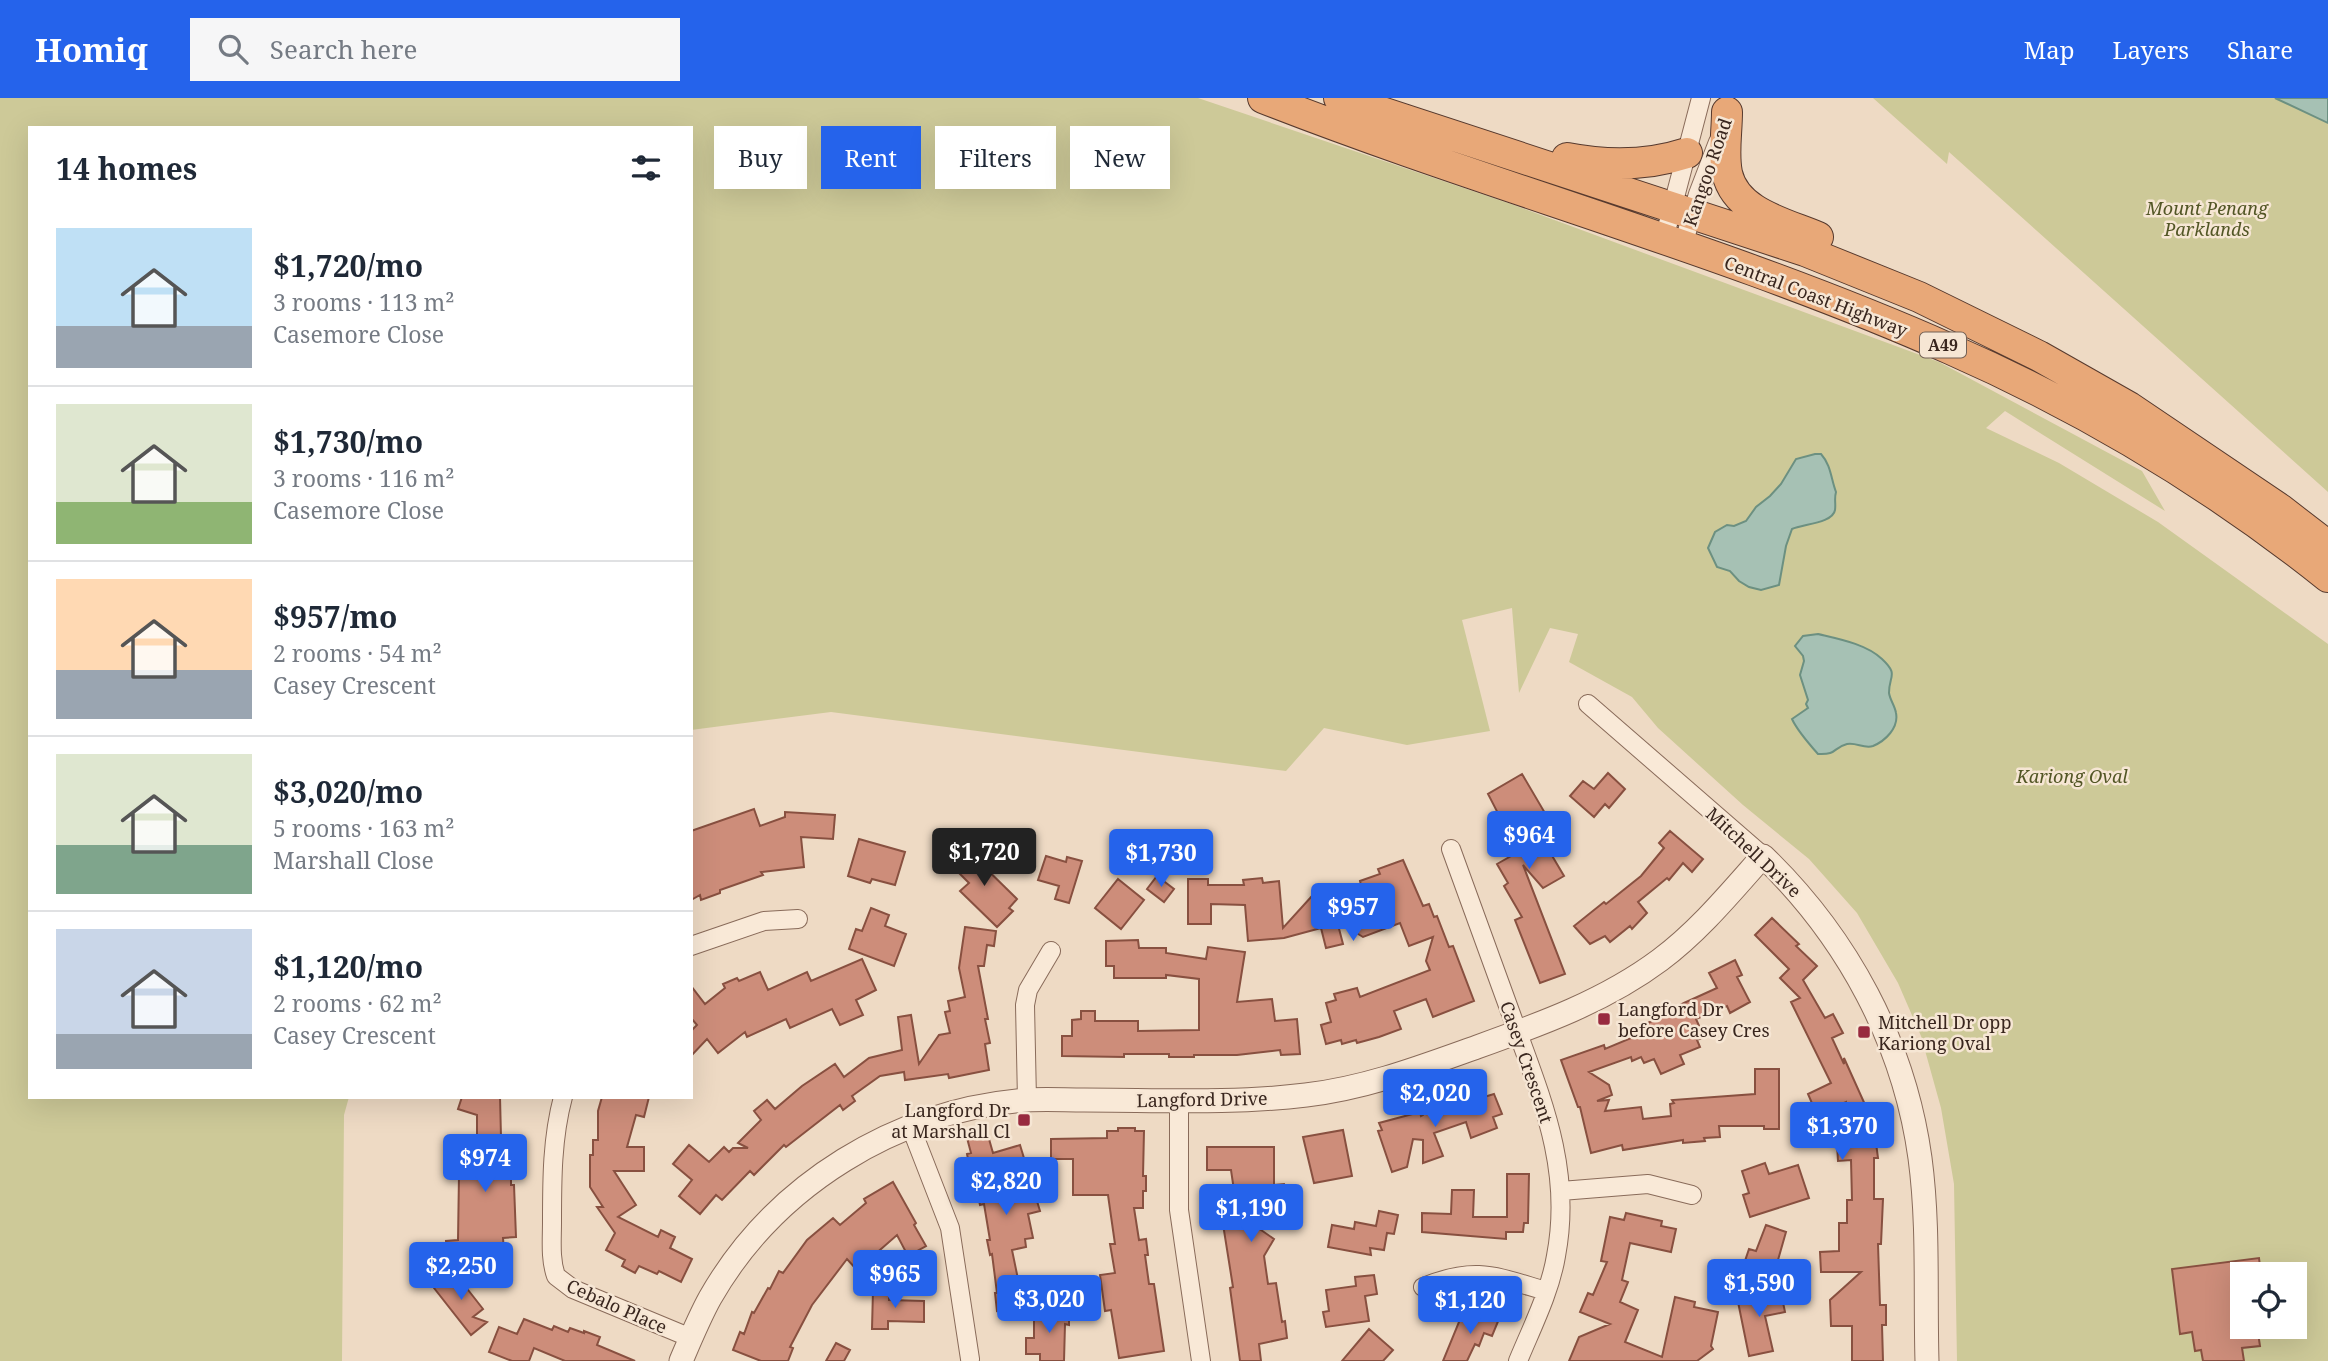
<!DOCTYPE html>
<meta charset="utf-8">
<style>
body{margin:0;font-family:"Noto Serif",serif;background:#f6f6f7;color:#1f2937;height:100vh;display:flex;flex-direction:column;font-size:26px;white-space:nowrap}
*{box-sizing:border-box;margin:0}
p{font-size:23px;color:#747a83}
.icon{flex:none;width:38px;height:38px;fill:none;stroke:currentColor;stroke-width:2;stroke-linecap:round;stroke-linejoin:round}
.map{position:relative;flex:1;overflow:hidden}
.details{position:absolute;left:28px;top:28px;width:665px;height:973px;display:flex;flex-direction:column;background:#fff;border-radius:0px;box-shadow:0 7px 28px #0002}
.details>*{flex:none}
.hud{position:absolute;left:714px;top:28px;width:665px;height:63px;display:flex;gap:14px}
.buttons{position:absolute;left:2230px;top:1164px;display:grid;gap:14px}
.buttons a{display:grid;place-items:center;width:77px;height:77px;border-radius:0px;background:#fff;box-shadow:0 7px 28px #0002;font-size:35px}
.price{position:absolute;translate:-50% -60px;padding:0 16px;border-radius:7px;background:#2563eb;color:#fff;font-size:23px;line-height:46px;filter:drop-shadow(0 2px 4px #0008)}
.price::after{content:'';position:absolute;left:50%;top:42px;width:21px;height:16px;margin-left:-10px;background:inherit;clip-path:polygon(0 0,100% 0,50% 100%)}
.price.current{background:#222;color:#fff}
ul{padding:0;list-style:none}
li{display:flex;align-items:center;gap:21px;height:175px;padding:0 28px}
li+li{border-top:2px solid #e0e1e3}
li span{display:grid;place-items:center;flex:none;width:196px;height:140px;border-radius:0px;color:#555}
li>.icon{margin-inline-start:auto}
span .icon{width:84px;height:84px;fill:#fffc;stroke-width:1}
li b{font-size:30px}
h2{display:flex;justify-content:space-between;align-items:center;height:84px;padding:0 28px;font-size:30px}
.chip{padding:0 24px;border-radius:0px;background:#fff;box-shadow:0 7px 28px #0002;font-size:24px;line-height:63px}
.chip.current{background:#2563eb;color:#fff}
header{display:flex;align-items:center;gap:42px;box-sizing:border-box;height:98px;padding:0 35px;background:#2563eb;color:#fff}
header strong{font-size:33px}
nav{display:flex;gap:38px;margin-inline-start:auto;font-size:24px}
.search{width:490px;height:63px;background:#f6f6f7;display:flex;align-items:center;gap:18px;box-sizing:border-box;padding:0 24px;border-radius:0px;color:#747a83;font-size:26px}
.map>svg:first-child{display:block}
</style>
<header>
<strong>Homiq</strong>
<div class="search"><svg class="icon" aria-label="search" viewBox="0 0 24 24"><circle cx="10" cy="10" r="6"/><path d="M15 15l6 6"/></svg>Search here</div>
<nav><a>Map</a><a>Layers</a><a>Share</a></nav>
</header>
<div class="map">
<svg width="2328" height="1263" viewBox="0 0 2328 1263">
<rect width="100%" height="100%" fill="#eedac4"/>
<path fill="#cdc998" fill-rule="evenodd" d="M0,0H1198L1511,106L1939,264L2142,373L2165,413L2005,313L1986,330L2059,365L2158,424L2328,546V1263H1957L1954,1086L1941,1010L1921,938L1898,885L1857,815L1809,761L1743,707L1658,630L1632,599L1569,564L1578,536L1550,530L1519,595L1512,510L1462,522L1490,633L1407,647L1324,630L1286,673L831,614L691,632V30H30V999H349L344,1017L342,1263H0ZM2242,1176H2294V1228H2242Z
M1873,0H2328V394L1949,54L1947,66Z"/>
<path fill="#a6c1b4" stroke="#6c9081" stroke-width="2" d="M2275,0H2328V25Z
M1815,356H1821C1831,367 1831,381 1836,394C1834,401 1836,405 1835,412C1833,425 1803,426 1792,431L1786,448L1779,487L1761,492L1749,489L1739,483L1730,473L1717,469L1708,450L1715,434L1727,427L1734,428L1746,423L1756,409L1770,398L1781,386L1796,361Z
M1818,536C1839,541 1866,546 1882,561C1899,577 1889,577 1889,595C1890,602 1895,608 1896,615C1899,630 1885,643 1873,648C1864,651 1856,644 1847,646C1832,650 1838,657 1818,656C1810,647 1797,632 1792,621L1808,610L1806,606L1808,602L1800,577L1804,563L1803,558L1795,548L1803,538Z"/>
<path fill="#cd8d7a" stroke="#885040" stroke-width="2" d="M1608,675L1625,691L1609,710L1605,706L1594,719L1570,698L1583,683L1594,691Z
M1522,676L1552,727L1538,734L1564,778L1543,790L1523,767L1565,876L1540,885L1515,822L1522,819L1504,788L1508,785L1497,766L1518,754L1488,696Z
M754,711L760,728L785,719V714L835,717L833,741L801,739L804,769L761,774L763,777L720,792V795L701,802L700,797L691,802V733Z
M1670,733L1703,761L1692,774L1683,765L1669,782L1667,780L1638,804L1647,815L1632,831L1630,828L1610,844L1605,838L1590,846L1574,828L1604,804L1606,806L1641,778L1664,750L1659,745Z
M859,741L905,754L895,787L872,781L870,785L848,778Z
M964,749L1017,801L1009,810L1013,813L997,829L960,793L969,785L949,765Z
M1046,758L1066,764L1067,759L1082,763L1069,805L1055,801L1059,788L1038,782Z
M1403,762L1423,808L1429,806L1434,819L1437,818L1449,849L1453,848L1474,903L1433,919L1426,901L1394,913L1401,931L1379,939L1357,945L1356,942L1342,946L1341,942L1326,946L1321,927L1331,924L1326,905L1336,902L1334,896L1357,890L1360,899L1430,872L1426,863L1433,839L1409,848L1400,825L1363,839L1337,823L1343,846L1326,850L1321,830L1284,840L1248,843L1245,807L1211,806V826H1188V781H1208V787H1244L1243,782L1262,780L1263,785L1279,783L1283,830L1312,798L1318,797L1326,800L1361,787L1360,783L1380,776L1378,771Z
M1157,778L1174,791L1164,804L1147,791Z
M1118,781L1144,802L1121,831L1095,810Z
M871,810L889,817L885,828L906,836L894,868L849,851L856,831L862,833Z
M1772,820L1799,846L1796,848L1817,868L1803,882L1825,920L1833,916L1843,935L1832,940L1844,966V960L1867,1011L1870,1045H1876L1878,1060H1874V1101H1883L1881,1146H1878L1880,1207H1886V1227H1882L1883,1263H1852V1228H1831L1830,1202L1861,1174H1821L1820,1154L1839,1153V1125H1847V1102H1852L1851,1062L1838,1063L1837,1046L1848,1045L1846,1004L1817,1017L1808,996L1831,985L1791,904L1800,900L1780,880L1789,871L1755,837Z
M965,829L996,833L994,848L987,847L984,868H978L988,921H985L990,945L985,946L989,972L949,980L948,976L905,982L904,974L880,978L852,998L855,1003L843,1012L840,1007L786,1049L784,1047L754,1077L750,1073L722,1102L716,1097L700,1116L679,1098L692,1082L673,1066L689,1047L709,1064L724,1049L729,1054L733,1050H748L738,1045L761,1022L754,1013L767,1002L775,1011L802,988L835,966L844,979L869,960L902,952L898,919L911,917L919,966L939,937L950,935L945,914L950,913L948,903L965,899L959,870Z
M1138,842L1139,850H1166V855L1206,861L1208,849L1245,854L1237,904L1272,901L1275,923L1297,921L1300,956L1281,957L1280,952L1237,957H1194V959H1169V956H1124V959L1062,958V938H1072V922L1081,921V913H1095V923H1138V933L1199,932V881L1166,877V880H1114V868H1106V843Z
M862,861L876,892L856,902L863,917L840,927L832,911L790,930L786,921L747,939L745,934L718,955L707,941L691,958V933L697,927L691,920V888L705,906L725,890L723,886L737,880L739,883L760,874L768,892L807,874L811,883Z
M1735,862L1742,877L1737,879L1750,904L1730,915L1727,908L1696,921L1704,939L1697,942L1700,949L1680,957L1684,966L1661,976L1654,961L1644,965L1641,959L1632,963L1631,959L1589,974L1609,987L1612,997L1597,1003L1609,1002L1605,1013L1641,1009L1643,1021L1671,1018L1670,1006L1674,1005L1672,1002L1755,996V971H1779V1031H1764V1028H1719L1720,1039L1704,1040L1705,1043L1683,1045V1042L1623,1052L1622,1047L1591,1055L1580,1009H1578L1561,962L1604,947L1605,951L1648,933L1645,926L1669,916L1668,913L1684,905L1717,890L1709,875Z
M1494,996L1502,1016L1493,1019L1497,1030L1471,1040L1466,1024L1434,1035L1443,1058L1423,1065V1042L1413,1041L1407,1069L1392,1074L1378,1033L1382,1032L1379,1025L1420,1014L1421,1018L1423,1017V1009L1427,1016Z
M462,999H500L501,1039H511V1087H514L516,1139L503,1140L505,1167L448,1171L446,1143L458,1142L459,1077H477V1017L458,1011Z
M602,999H649L644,1019L636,1017L627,1049H644V1073H614L636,1107L618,1119L658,1139L661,1132L675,1139L670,1150L692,1161L681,1184L659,1173L657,1176L639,1168L635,1175L622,1168L625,1162L606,1152L615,1135L597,1109H603L590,1089V1057H593V1042H598V1013Z
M1118,1030H1135V1033H1144L1143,1078H1146V1093H1143V1110H1134L1139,1142L1146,1141L1148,1157H1145L1149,1186H1154L1164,1253L1119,1260L1111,1212L1105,1213L1100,1177L1115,1175L1110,1146H1115L1108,1097H1073V1061H1051V1041L1107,1040V1033H1118Z
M1343,1032L1352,1078L1314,1085L1303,1039Z
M987,1034L993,1055L1020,1047L1040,1113L1028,1116L1033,1140L1025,1141L1026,1149L1012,1152L1019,1186L1042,1182L1046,1206L997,1213L995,1195H997L992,1156L990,1157L987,1142H990L984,1106L980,1107L975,1085H973L967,1056L971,1055L967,1040Z
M1207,1049H1274V1087L1284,1086L1288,1110L1241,1118L1274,1141L1264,1158L1268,1186L1276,1185L1282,1224L1285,1223L1287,1240L1259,1246L1261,1263H1240L1230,1190L1233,1189L1219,1101L1235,1099L1231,1072H1207Z
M1765,1065L1769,1076L1798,1067L1809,1100L1750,1119L1743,1097L1749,1095L1742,1073Z
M1507,1076H1529L1528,1125H1524L1523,1134H1506V1141L1422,1134V1115L1451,1116L1452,1092H1474L1473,1119H1507Z
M893,1084L916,1125L914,1127L926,1148L908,1158L897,1137L857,1172L847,1161L812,1207L790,1249L793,1250L788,1263H761L733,1252L740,1234L744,1236L752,1214L754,1215L768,1190L770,1191L779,1173L783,1175L807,1142L833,1120L840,1127L866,1105L864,1101Z
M1379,1113L1398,1117L1394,1136L1387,1135L1384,1152L1370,1150L1371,1157L1328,1149L1332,1127L1354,1131L1355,1124L1376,1128Z
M1626,1115L1662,1123L1661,1128L1676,1131L1671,1154L1630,1145L1622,1182L1628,1184L1620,1204L1638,1212L1625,1244L1662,1259L1675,1199L1695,1204L1694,1209L1718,1214L1711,1248L1713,1251L1697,1263H1569L1579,1239L1610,1226L1580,1214L1588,1195L1593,1197L1607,1164L1601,1163L1610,1119L1624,1122Z
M1766,1127L1786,1134L1778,1162L1783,1163L1778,1178L1744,1166L1749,1151L1756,1153Z
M2259,1160L2261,1176H2242V1228H2257L2260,1248L2242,1250L2244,1263H2203L2201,1252L2195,1253L2192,1234L2180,1236L2172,1171Z
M454,1174L483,1211L473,1219L487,1224L471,1237L434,1190Z
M1374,1177L1377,1196L1365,1198L1369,1223L1326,1229L1323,1214L1329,1213L1326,1192L1356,1188L1355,1179Z
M1780,1190L1785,1214L1765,1218L1773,1253L1749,1258L1737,1199Z
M873,1192L889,1193V1202L924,1203V1224L888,1223V1231H872Z
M1034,1212H1069V1227L1065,1226L1064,1263H1040V1256H1026V1240H1034Z
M1468,1214L1484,1220L1486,1215L1499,1221L1492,1238L1484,1235L1479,1248L1475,1246L1467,1263H1443L1461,1219L1466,1221Z
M524,1221L552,1232L554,1228L568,1234L570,1230L584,1235V1233L600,1239L597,1247L635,1263H565L534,1250L529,1263H512L489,1254L499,1229L517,1236Z
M1369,1231L1393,1252L1383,1263H1342Z
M836,1245L850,1252L844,1263H826Z"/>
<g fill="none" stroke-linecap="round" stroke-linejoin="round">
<defs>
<path id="minor" d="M1664,141L1701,0
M1683,147L1698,96L1718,44
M1588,606L1763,758
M1451,751C1471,806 1491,861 1511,916C1540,997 1573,1069 1556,1158C1550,1194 1532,1229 1518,1263
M691,848L764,823L798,821
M563,999C552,1040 552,1082 552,1124C552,1142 550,1161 556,1178L573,1191L691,1240
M1027,1002L1025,907L1028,892L1051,853
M1179,1002V1112L1201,1263
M910,1027L950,1130L970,1261
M1561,1093L1648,1086L1692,1097
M1423,1189C1476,1168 1494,1178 1546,1193"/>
<path id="tertiary" d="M681,1263C690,1242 699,1220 710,1200C775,1086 897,1012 1027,1002C1046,1001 1065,1002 1084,1002C1158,1002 1233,1006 1306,997C1366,990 1421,969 1477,949C1541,926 1605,903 1660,862C1699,833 1731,794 1763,758C1847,839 1904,944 1920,1060C1929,1127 1925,1196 1927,1263"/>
<path id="trunk" d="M1263,0C1490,89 1727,152 1950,251C2084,310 2214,388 2328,479
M1339,0L1805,153L1919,199L2039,258L2129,309L2280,411L2328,448
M1727,14C1727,34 1723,56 1727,75C1736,115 1785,125 1818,139
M1567,60C1608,68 1647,68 1687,55"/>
</defs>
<use href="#minor" stroke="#896b5a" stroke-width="20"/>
<use href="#tertiary" stroke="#896b5a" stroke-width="25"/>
<use href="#trunk" stroke="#573a2e" stroke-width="32"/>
<use href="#minor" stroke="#f9e9d7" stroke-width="18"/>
<use href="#tertiary" stroke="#f9e9d7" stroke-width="23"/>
<use href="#trunk" stroke="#e8a878" stroke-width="30"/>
</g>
<g fill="#982a3f" stroke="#f6e6d4" stroke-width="2.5">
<rect x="1597" y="914" width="14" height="14" rx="3.5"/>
<rect x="1857" y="927" width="14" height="14" rx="3.5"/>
<rect x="1017" y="1015" width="14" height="14" rx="3.5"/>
</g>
<g text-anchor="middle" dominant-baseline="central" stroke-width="5" stroke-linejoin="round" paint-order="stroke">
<rect fill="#f6e6d4" stroke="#726055" stroke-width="2" x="1920" y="234.5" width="46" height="25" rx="5"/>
<g font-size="16" font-weight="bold" fill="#39261e">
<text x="1943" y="247">A49</text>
</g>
<g font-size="18" fill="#39261e" stroke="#f6e6d4">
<text transform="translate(1707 74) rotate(-71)">Kangoo Road</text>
<text transform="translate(1816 198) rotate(21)">Central Coast Highway</text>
<text transform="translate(1754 754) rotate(43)">Mitchell Drive</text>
<text transform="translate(1527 964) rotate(71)">Casey Crescent</text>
<text transform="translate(1202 1001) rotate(-1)">Langford Drive</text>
<text transform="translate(617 1208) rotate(24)">Cebalo Place</text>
</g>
<g font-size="18" font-style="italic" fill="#525625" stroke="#f6e6d4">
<text x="2207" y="110">Mount Penang<tspan x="2207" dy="21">Parklands</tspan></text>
<text x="2072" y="678">Kariong Oval</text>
</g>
<g font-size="18" fill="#39261e" stroke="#f6e6d4" text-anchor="start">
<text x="1618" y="911">Langford Dr<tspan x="1618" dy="21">before Casey Cres</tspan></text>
<text x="1878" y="924">Mitchell Dr opp<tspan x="1878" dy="21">Kariong Oval</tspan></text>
<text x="1010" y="1012" text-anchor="end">Langford Dr<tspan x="1010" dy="21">at Marshall Cl</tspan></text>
</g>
</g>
</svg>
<div class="buttons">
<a><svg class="icon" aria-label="locate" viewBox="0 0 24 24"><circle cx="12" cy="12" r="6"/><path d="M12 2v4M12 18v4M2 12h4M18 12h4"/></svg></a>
</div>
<b class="price" style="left:1529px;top:773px">$964</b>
<b class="price current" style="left:984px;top:790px">$1,720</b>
<b class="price" style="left:1161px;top:791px">$1,730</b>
<b class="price" style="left:1353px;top:845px">$957</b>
<b class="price" style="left:1435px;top:1031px">$2,020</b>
<b class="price" style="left:1842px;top:1064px">$1,370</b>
<b class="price" style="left:485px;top:1096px">$974</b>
<b class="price" style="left:1006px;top:1119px">$2,820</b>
<b class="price" style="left:1251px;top:1146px">$1,190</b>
<b class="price" style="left:461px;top:1204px">$2,250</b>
<b class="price" style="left:895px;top:1212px">$965</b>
<b class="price" style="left:1759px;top:1221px">$1,590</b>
<b class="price" style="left:1049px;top:1237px">$3,020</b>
<b class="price" style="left:1470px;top:1238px">$1,120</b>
<div class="hud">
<a class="chip">Buy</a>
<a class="chip current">Rent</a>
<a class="chip">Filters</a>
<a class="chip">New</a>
</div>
<section class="details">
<h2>14 homes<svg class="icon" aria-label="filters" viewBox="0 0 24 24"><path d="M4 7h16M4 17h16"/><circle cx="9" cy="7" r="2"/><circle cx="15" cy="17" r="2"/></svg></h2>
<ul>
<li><span style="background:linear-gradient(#bfe0f5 70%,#9aa5b1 0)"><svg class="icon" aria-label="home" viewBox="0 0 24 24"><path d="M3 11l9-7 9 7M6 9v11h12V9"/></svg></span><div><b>$1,720/mo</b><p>3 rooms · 113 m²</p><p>Casemore Close</p></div></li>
<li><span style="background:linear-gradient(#dfe7d0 70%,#8fb573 0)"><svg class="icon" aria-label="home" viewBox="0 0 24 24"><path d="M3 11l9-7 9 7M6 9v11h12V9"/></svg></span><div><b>$1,730/mo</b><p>3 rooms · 116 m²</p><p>Casemore Close</p></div></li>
<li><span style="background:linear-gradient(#ffd9b3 65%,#9aa5b1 0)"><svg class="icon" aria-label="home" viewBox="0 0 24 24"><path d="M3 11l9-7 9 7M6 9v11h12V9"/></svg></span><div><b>$957/mo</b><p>2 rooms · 54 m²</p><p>Casey Crescent</p></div></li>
<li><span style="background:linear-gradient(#dfe7d0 65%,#7fa58c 0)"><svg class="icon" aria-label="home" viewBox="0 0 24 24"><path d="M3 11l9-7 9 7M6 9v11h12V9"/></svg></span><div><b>$3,020/mo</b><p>5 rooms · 163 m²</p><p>Marshall Close</p></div></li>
<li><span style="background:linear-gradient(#c9d6e8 75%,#9aa5b1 0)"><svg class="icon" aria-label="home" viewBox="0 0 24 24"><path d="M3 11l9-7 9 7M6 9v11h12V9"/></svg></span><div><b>$1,120/mo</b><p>2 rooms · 62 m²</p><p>Casey Crescent</p></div></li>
</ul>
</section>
</div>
